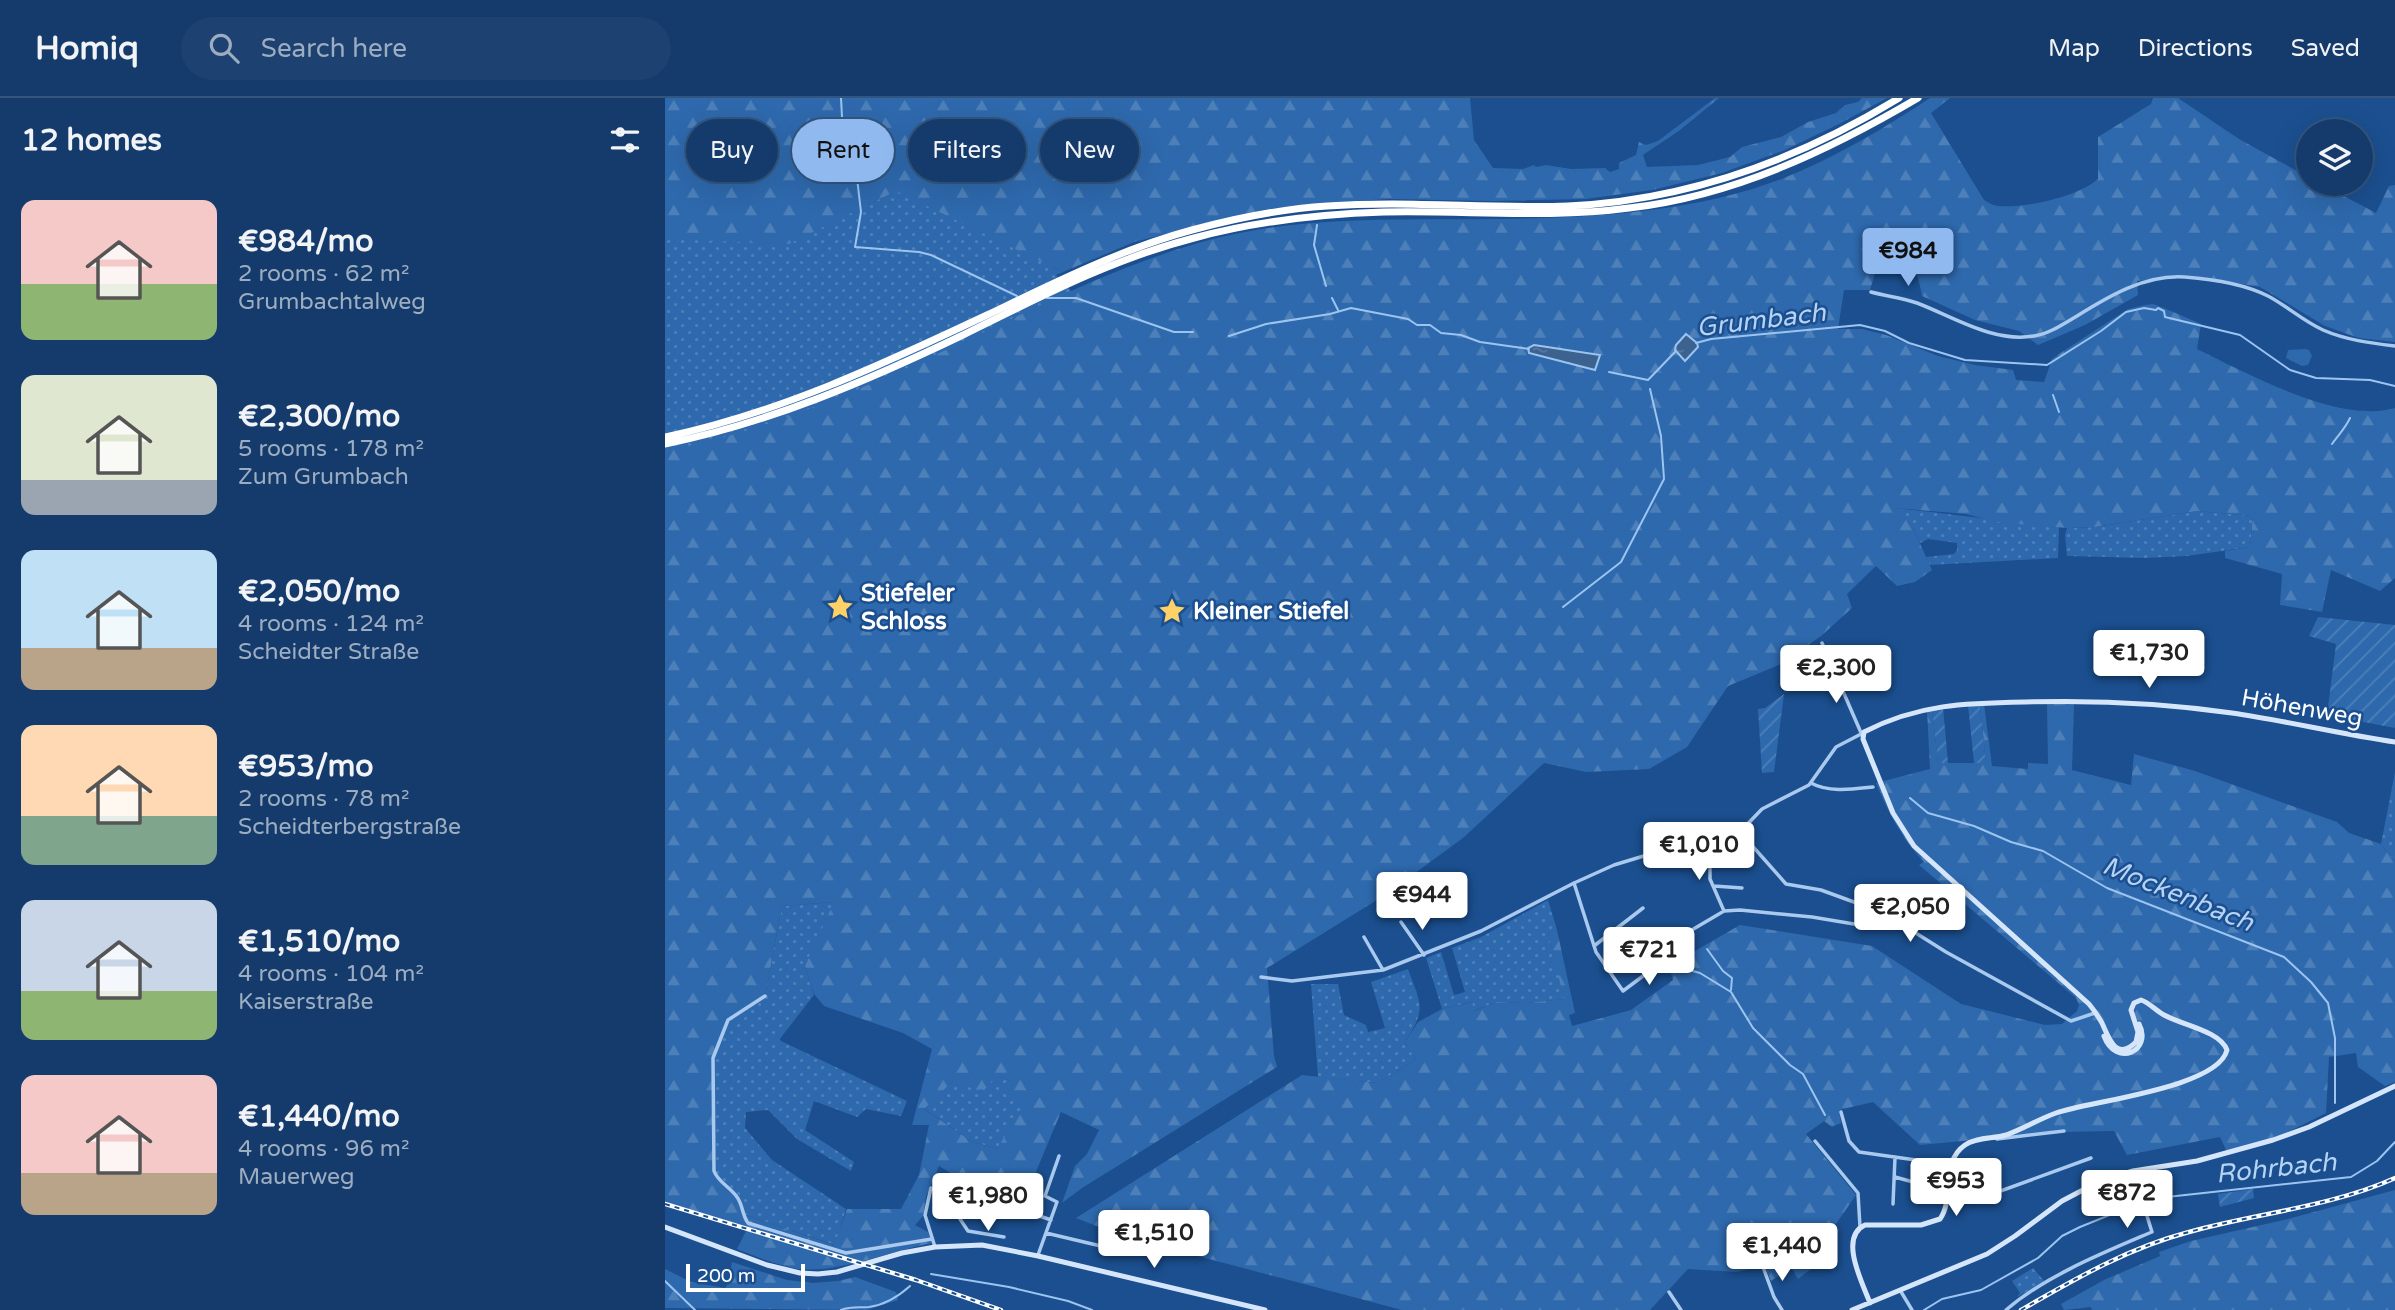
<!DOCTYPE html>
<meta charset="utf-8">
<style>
body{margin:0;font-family:"Varela Round",sans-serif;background:#1d4271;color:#f1f3f6;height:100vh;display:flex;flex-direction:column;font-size:26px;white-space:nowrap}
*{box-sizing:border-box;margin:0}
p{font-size:23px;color:#9dadc1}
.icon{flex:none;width:38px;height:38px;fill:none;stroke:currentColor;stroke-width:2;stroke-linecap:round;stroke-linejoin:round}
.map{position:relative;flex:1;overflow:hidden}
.details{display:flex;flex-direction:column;background:#143b6b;width:665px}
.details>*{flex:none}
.banner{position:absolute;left:21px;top:21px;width:665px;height:63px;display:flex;gap:14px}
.buttons{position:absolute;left:1631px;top:21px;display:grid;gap:14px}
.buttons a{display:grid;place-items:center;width:77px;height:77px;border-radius:50%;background:#143b6b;box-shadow:0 7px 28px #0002,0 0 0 2px #33557e;font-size:35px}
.scale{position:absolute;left:21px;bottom:18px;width:119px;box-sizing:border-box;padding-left:7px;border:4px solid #fff;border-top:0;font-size:19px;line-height:24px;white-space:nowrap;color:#fff;-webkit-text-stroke:5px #1b4f8f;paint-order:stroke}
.price{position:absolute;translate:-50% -60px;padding:0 16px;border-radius:7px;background:#fff;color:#222;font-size:23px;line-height:46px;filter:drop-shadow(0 2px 4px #0008)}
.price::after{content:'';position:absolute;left:50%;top:42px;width:21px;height:16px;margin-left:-10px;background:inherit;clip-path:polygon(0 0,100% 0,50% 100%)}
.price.on{background:#90b9f0;color:#111}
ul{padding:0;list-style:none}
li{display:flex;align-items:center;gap:21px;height:175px;padding:0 21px}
li span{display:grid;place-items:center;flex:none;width:196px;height:140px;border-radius:14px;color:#555}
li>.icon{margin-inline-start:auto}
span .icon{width:84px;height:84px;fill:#fffc;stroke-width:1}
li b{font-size:30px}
h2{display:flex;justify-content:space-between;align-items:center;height:84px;padding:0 21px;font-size:30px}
.pill{padding:0 24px;border-radius:32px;background:#143b6b;box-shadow:0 7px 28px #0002,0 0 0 2px #33557e;font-size:24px;line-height:63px}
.pill.on{background:#90b9f0;color:#111}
header{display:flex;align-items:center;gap:42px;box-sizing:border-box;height:98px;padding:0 35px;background:#143b6b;border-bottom:2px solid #33557e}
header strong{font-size:33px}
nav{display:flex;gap:38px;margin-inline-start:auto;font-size:24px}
.search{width:490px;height:63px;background:#1d4271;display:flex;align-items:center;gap:18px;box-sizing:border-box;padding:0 24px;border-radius:38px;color:#9dadc1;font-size:26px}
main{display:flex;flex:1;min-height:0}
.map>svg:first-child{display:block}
</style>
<header>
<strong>Homiq</strong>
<div class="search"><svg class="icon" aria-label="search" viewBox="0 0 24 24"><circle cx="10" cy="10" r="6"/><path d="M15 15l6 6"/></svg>Search here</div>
<nav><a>Map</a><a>Directions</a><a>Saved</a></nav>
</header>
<main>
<section class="details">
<h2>12 homes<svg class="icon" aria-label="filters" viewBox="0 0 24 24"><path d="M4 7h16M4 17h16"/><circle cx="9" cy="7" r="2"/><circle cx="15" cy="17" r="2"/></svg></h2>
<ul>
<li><span style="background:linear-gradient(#f6c9c9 60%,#8fb573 0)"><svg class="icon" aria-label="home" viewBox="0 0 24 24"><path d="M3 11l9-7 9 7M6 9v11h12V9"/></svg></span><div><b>€984/mo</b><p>2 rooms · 62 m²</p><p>Grumbachtalweg</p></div></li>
<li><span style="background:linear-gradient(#dfe7d0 75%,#9aa5b1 0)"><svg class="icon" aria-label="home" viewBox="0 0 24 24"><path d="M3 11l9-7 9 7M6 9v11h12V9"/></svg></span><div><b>€2,300/mo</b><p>5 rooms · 178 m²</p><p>Zum Grumbach</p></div></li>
<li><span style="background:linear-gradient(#bfe0f5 70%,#b9a48a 0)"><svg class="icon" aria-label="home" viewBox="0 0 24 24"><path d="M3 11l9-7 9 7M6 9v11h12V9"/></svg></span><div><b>€2,050/mo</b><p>4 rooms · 124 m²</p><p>Scheidter Straße</p></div></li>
<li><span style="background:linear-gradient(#ffd9b3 65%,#7fa58c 0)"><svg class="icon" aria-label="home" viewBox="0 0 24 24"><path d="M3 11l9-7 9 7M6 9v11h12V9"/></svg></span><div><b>€953/mo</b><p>2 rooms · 78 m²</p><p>Scheidterbergstraße</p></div></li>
<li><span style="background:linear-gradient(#c9d6e8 65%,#8fb573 0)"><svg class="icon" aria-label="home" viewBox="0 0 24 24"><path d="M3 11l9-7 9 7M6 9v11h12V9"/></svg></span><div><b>€1,510/mo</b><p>4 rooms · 104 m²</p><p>Kaiserstraße</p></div></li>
<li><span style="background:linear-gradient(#f6c9c9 70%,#b9a48a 0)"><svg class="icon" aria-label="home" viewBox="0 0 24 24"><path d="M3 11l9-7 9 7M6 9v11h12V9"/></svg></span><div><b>€1,440/mo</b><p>4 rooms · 96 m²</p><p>Mauerweg</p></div></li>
</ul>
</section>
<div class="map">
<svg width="1730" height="1212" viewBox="0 0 1730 1212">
<defs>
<pattern id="grass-dots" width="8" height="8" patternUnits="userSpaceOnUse" patternTransform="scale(1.75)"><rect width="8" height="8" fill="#2e69ad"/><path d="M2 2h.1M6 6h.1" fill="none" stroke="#4d80b9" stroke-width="1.8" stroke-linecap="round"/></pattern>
<pattern id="forest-firs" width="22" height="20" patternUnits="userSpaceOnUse" patternTransform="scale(1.75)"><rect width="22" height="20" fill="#2e69ad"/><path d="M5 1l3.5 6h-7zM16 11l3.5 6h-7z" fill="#4d80b9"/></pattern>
<pattern id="garden-furrows" width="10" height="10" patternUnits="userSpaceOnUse" patternTransform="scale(1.75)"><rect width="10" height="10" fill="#2e69ad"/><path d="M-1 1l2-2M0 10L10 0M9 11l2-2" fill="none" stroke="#4d80b9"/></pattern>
<pattern id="water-ripples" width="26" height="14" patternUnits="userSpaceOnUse" patternTransform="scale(1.75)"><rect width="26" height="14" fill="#3c6290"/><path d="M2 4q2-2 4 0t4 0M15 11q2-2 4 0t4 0" fill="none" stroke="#597aa1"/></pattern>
</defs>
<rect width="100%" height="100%" fill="#1b4f8f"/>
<path fill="url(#grass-dots)" d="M0,0H414L384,167L398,174L391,177L417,204L0,810Z
M1229,410C1284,415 1339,424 1394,429L1393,460L1265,467L1261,459L1289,456L1292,452V445L1263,441L1255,445L1247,428Z
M1532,413L1588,418L1585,449L1522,458L1480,460L1402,458L1400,437L1402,430L1431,429Z
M1730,674V764L1716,746Z
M883,802L892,832L883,835L900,901L862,905L831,904L808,913L806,904L777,911L761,860L776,854L789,897L800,894L787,850L816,839Z
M170,804L140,868L149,897L114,942L242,1003L236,1018L201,1011L192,1019L149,1003L140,1032L189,1064L186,1073L132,1041L103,1012L81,1014L80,1030L107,1062L181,1111L170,1147L78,1116L51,1079L48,960L63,921L100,898L117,808Z
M743,871C756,907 762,910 740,944L751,962L712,985L653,979L646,886H673L679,917L701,927L703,934L720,930L706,884Z
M331,977L346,983L360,1007L332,1051L306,1043L258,1010L288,983Z
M1368,1170L1380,1184L1352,1199L1355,1195L1347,1183Z"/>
<path fill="url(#forest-firs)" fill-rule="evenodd" d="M0,0H805L809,42L828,70L858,71L869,67L871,69L881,67L906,71L940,70L945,74L954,71V65L971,57L974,44L981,47L993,43L1050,0H1054L1015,32L978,57L982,69L1033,67L1065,59L1077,49L1116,39L1143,24L1171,15L1180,7L1193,4L1197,0H1222L1174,26L1120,52L1057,75L987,92L920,101L828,103L724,101L654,105L597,112L469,144L398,174L231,93L124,146L0,141Z
M1265,0H1285L1266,15L1319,102C1324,105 1329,108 1334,108C1362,110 1412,99 1433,81V39L1486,6L1488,0H1513L1574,41L1643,79V86H1656L1711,115L1724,88L1730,87V244L1694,240L1660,228L1595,189L1520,177L1472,183L1473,197L1420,227L1373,247L1354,233L1310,222L1257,198C1254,177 1244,150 1221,146L1215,158L1205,192H1179L1173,231H1197L1221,237L1273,258L1310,267L1348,272L1351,282L1379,284L1387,261L1394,256L1463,211L1480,207L1488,206L1499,210L1536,226L1532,251C1579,274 1652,313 1703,313C1712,314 1721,312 1730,310V480L1715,493L1666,472L1657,514L1615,507L1617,476L1560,460V453L1585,449L1588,418L1532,413L1430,429L1402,430L1332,424L1301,416L1230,410L1247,428L1267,472L1250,484L1232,488L1211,468L1182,496L1187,510L1156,538L1116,566L1063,588L1022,649L984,671L921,674L879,665L798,740L720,797L602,870L609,958L612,969L417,1090L397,1105L410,1068L422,1056L434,1032L396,1014L362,1095L332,1100L325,1110L297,1082L274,1068L261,1099L258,1118L250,1127L263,1134L267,1145C225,1153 176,1175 134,1171C113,1168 92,1159 72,1151L83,1129L0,1104V353C111,332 217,282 319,234C394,198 468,162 548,141C642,117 739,122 835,121C927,120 1032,114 1119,80C1169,60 1220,30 1265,0ZM169,804L140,868L149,896L159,908L238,935L267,951L247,1027H264L254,1077L236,1111H182L169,1147L78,1116C75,1098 60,1086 48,1073V960L63,921L100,898L117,808ZM331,977L346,983L343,1000L359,1007L332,1051L306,1043L259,1011L288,983L312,992L322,990Z
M1409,605L1407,672L1466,687L1469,656L1530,673L1672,724L1684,735L1716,746L1730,764V984L1720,988L1693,969L1691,955L1664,959L1661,1015L1619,1036L1562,1054L1555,1039L1462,1057L1449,1033L1394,1034L1255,1047L1208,1004L1174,1012L1176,1025L1167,1029L1159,1023L1141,1036L1191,1097L1159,1143L1138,1126L1125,1143L1138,1155L1150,1143L1165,1156L1133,1181L1126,1169L1106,1183L1099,1167L1072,1174L1023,1171L985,1212H737L457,1138L411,1120L637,977L712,985L751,962L740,944L753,924L777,911L807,904L809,913L831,904L862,905L899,901L883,835L892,832L910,915L904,917L907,928L966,912L1008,882L1004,868L1075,827L1207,848L1296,906L1380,927L1397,926L1412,913L1414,907L1411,900L1254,767L1259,764C1237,741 1223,714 1211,685L1265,671L1262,612L1267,611L1273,665H1321L1315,607L1319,606L1327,668L1363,671V665L1383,666L1382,606Z
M1730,1092V1212H1427L1426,1209L1399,1212L1396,1206L1439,1182L1495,1158L1494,1154L1526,1143L1623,1121Z
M67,1164L122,1182L147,1185L173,1183L190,1179L231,1194L233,1202L202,1212L0,1210V1171L26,1184L60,1190L63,1186Z"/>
<path fill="url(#garden-furrows)" d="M1653,519L1730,527V630L1662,617L1671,546L1644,538Z
M1119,596L1109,674L1097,675L1093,611L1100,610Z
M1303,607H1315L1321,665H1309Z
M1278,609L1283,665H1273L1267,611Z
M1588,1091L1589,1100L1555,1109L1553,1096Z"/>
<path fill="#2e69ad" d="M1641,251L1644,252L1647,258L1643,267L1637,268L1621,260L1623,252Z"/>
<path fill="url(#water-ripples)" stroke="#9cc4f0" stroke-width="2" d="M1021,236L1032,245L1033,249L1020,263L1010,252L1011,247Z
M869,247L935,257L930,272L864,255L863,250Z"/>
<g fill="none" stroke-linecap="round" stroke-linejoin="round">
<path stroke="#9cc4f0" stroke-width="2" d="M176,0L178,38L192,80L196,114L190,149L254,154L266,157L352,198
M652,127L649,147L661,188
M382,200H411L509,234H528
M667,200L673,212
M564,238L601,226L665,216L686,210L743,221L752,227H765L776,235L796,237L815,244L864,251
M1031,245L1046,241L1195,227L1220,233L1244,245L1300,262L1382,267L1436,233L1461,214L1479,210L1491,212L1493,210L1499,213L1500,219L1575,237L1625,272L1651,280L1705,282L1730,288
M944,274L983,282L1010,254
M1388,297L1394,314
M1667,346C1673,337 1680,331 1685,320
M898,509L956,464L999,381L996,338L985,291
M1245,700L1263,715L1309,728L1346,744L1378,753L1442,790L1619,859L1646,884L1663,905L1670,940V1005
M1042,851L1058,873L1067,880L1066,892
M1024,872L1035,875L1066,894L1088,930L1125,967L1138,976L1160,1017
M266,1176L344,1189L403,1203L427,1212
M0,1183L30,1212
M176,1212C186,1208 194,1210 204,1209C219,1207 234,1198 245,1188
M1259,1212L1277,1201L1316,1192L1373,1160L1397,1138L1415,1129L1462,1110L1502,1099L1686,1079L1712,1063L1730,1044"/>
<path stroke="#a9c9ee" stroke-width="3.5" d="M1206,194C1221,198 1237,200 1252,205C1289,219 1328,245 1369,238C1384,236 1398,226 1412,218C1444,198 1481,176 1520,179C1547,181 1579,186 1603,198C1622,208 1638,223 1658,232C1681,242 1705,245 1730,248
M1157,545L1197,637
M1146,685C1164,695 1189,691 1208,689
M1075,734L1121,786L1156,792L1219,815L1281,854L1406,923L1430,915
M1045,746V781L1059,813
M909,785L931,854L958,893L1010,854L1020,836L1059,813L1075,812L1147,819L1189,826L1193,824L1199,808
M1049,788L1077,790
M1219,815L1226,805L1243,789
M736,824L759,857
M699,839L718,872
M929,848L978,810
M596,879L627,883L718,872L816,833L909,785L949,767L982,757L1045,746L1066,740L1073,736L1097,711L1144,687L1171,649L1198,635
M100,898L63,922L48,960L49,1073C53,1084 65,1089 72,1099C78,1107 77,1117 83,1125L181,1155L267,1141
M1176,1014L1184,1043L1194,1054L1265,1064L1285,1070
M1332,1041L1399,1033
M1150,1043L1193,1095L1195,1129
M1230,1079L1259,1087
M1281,1104L1319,1099L1426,1060
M1228,1106L1230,1059
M335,1117L369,1116L386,1122
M381,1135L461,1154
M270,1149L260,1117L266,1090L294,1109L295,1121L303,1133L339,1139
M373,1157L392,1104L380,1098L394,1058
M1098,1169L1109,1199L1117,1212
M1235,1192L1247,1212
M1004,1194L1016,1212
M1341,1212C1380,1178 1440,1154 1487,1134L1468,1073"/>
<path stroke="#d6e6fa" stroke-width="5" d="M1439,938C1451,970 1488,953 1474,926
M0,1129L102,1167L135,1175L153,1176L172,1174L237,1155L270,1149L317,1147L373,1158L600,1212
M1205,1205C1198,1186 1173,1139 1200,1127H1256L1275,1121C1290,1100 1275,1064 1300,1047C1312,1039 1328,1041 1341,1037C1358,1031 1374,1021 1391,1015C1425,1003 1553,990 1562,952C1555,933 1517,927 1499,917C1491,913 1485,905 1476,902L1469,905L1466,912L1473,934L1471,944C1451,964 1444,940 1437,925C1433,918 1429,912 1424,906L1249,748L1228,715L1198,641L1199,634C1253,606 1301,605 1360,604C1429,602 1498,605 1567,615C1622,623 1675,636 1730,644
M1187,1212L1322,1156L1350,1138L1397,1103L1435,1083L1468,1073L1532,1063L1608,1042L1644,1029L1730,988"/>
<path stroke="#fff" stroke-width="7" d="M0,339C114,315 218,266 322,217C389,185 456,151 527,132C571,120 616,111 662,108C742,102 823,111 903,108C1023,102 1133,62 1234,0
M0,346C104,325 202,283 298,237C373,200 447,161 529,140C592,123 655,116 719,114C801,112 883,121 964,110C1068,98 1163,53 1253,0"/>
<defs>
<path id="rail" d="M0,1106L251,1182L336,1212
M1356,1212C1410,1181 1463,1150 1524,1134C1592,1115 1666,1109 1730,1080"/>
</defs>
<use href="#rail" stroke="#fff" stroke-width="4.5"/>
<use href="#rail" stroke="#1b4f8f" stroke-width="2" stroke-dasharray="5" stroke-linecap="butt"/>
</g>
<defs>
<symbol id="sight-bare" viewBox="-9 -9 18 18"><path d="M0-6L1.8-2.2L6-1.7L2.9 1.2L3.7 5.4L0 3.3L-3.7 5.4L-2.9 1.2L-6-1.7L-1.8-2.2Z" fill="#ffd166" stroke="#1b4f8f" stroke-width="2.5" paint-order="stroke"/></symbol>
</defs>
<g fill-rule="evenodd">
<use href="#sight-bare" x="156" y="490" width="38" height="38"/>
<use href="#sight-bare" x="488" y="494" width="38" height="38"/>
</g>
<g text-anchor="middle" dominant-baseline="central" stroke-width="5" stroke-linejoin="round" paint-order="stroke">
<g font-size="24" font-weight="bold" fill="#fff" stroke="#1b4f8f" text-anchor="start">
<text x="196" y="495">Stiefeler<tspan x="196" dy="28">Schloss</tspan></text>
<text x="528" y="513">Kleiner Stiefel</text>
</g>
<g font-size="24" fill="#fff" stroke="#1b4f8f">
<text transform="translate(1637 610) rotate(10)">Höhenweg</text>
</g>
<g font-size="26" font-style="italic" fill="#b5d3f5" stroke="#1b4f8f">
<text transform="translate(1096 222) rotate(-7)">Grumbach</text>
<text transform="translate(1513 796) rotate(22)">Mockenbach</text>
<text transform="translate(1611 1070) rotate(-6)">Rohrbach</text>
</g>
</g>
</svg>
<div class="buttons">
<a><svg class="icon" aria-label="layers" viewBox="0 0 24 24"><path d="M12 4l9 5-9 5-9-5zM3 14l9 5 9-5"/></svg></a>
</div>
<div class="scale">200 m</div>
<b class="price on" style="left:1243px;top:190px">€984</b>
<b class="price" style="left:1484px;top:592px">€1,730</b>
<b class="price" style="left:1171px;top:607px">€2,300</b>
<b class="price" style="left:1034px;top:784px">€1,010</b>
<b class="price" style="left:757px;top:834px">€944</b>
<b class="price" style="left:1245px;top:846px">€2,050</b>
<b class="price" style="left:984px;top:889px">€721</b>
<b class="price" style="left:1291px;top:1120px">€953</b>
<b class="price" style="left:1462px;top:1132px">€872</b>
<b class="price" style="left:323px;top:1135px">€1,980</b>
<b class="price" style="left:489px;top:1172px">€1,510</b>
<b class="price" style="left:1117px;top:1185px">€1,440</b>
<div class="banner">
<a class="pill">Buy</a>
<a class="pill on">Rent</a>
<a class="pill">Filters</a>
<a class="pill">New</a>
</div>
</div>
</main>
